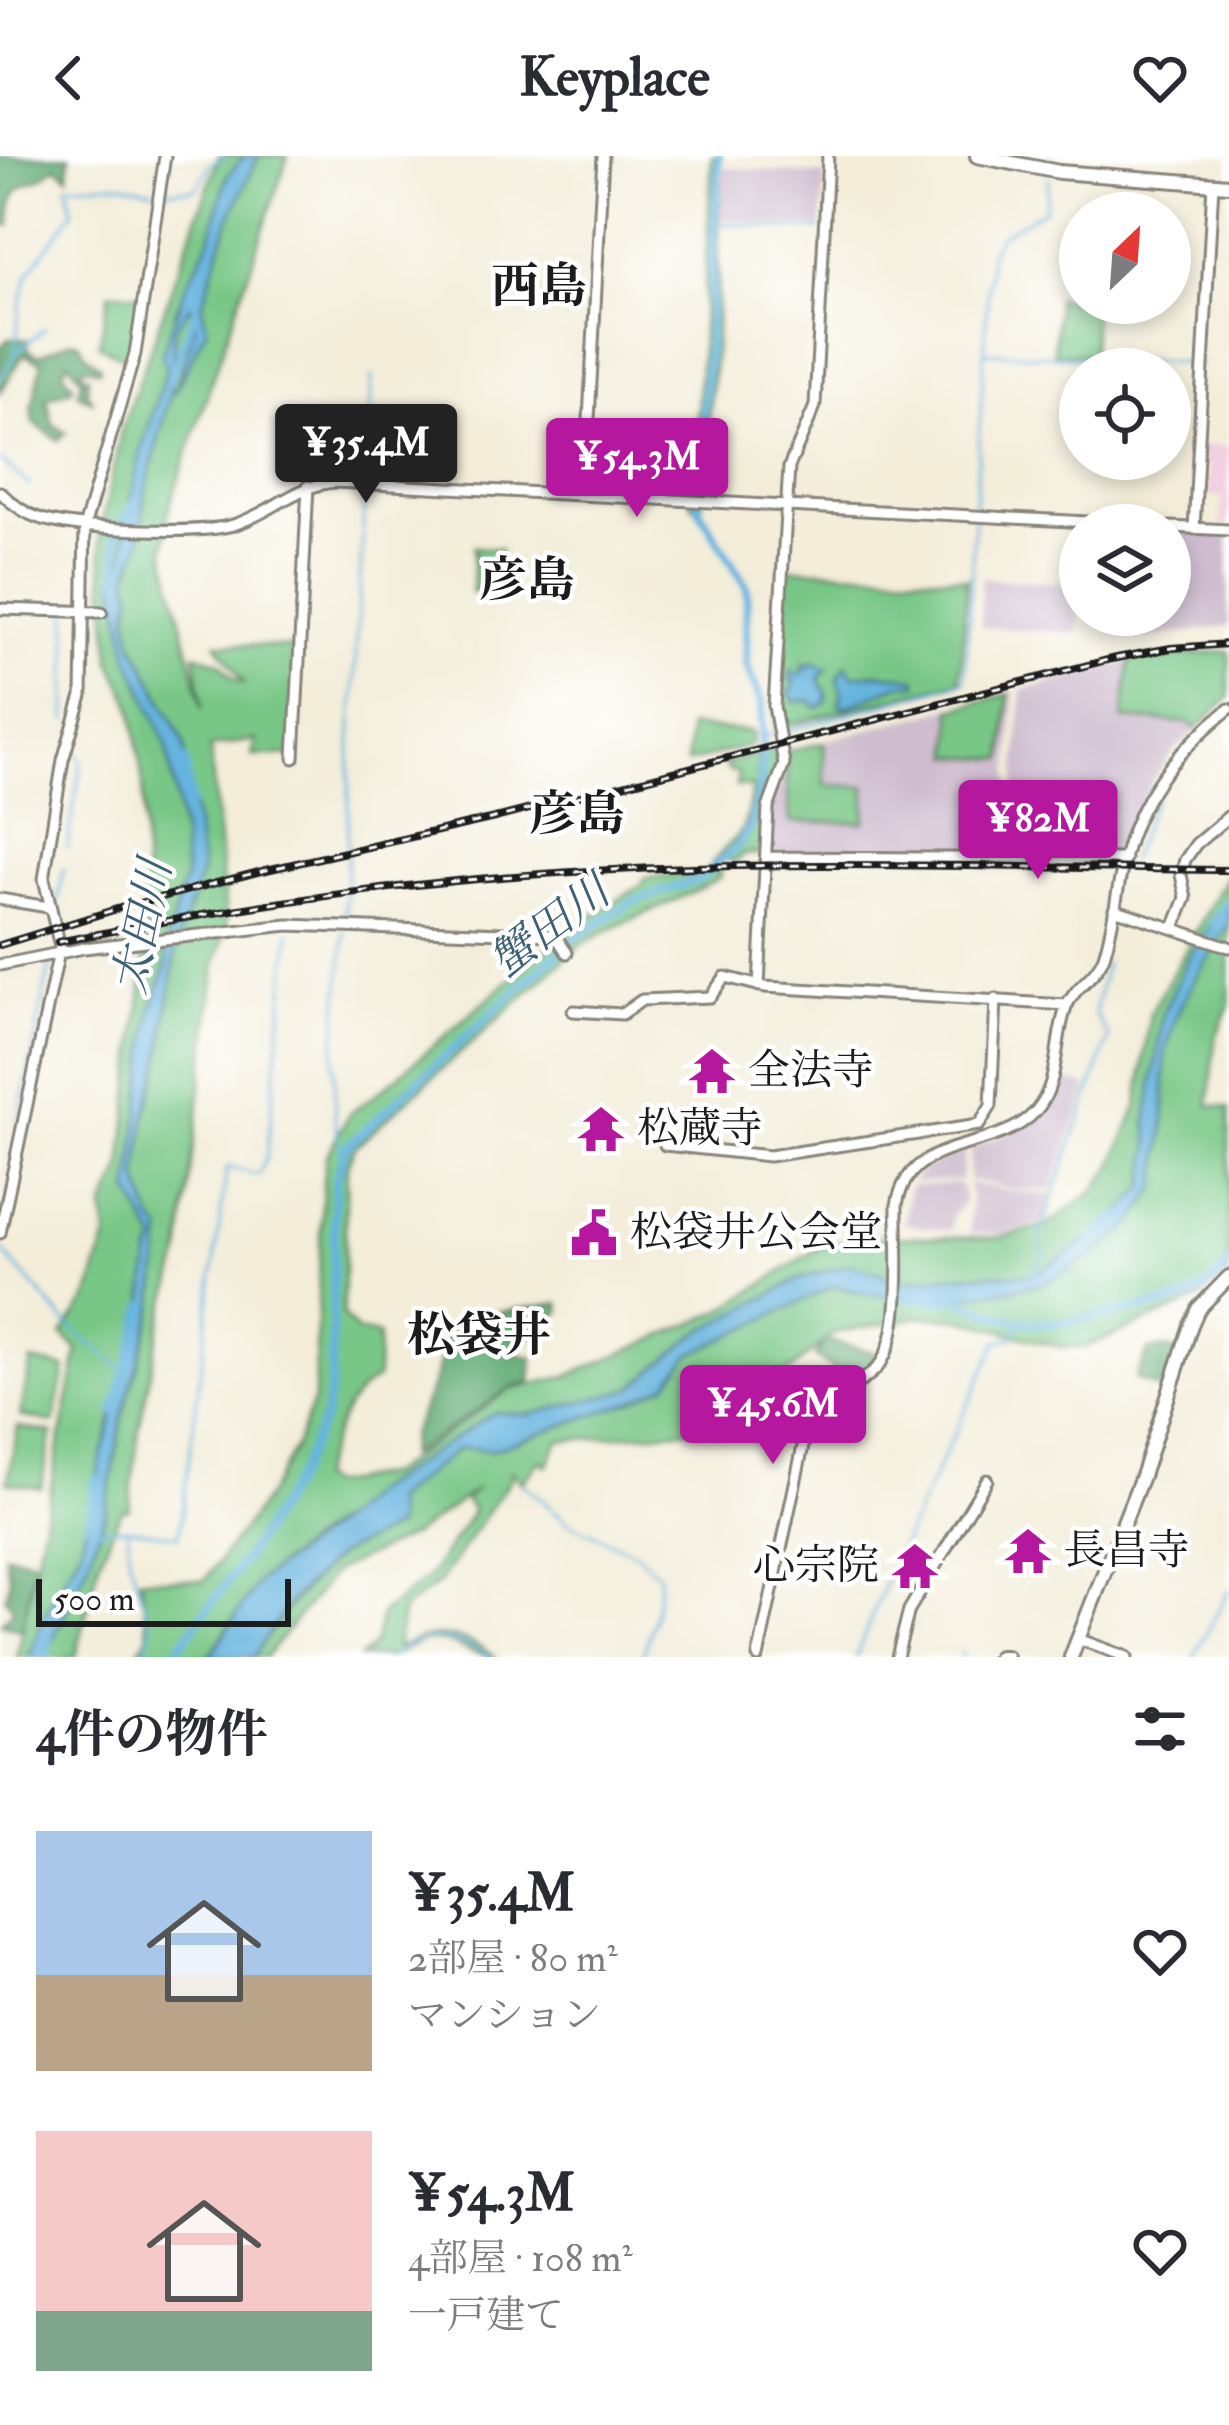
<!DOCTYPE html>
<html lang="ja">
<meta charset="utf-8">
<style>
body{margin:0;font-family:"IM FELL Double Pica","Noto Serif JP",serif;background:#f2f2f3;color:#2b2b33;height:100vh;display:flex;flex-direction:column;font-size:45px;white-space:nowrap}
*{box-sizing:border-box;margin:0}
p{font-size:39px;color:#7c7c81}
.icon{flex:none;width:66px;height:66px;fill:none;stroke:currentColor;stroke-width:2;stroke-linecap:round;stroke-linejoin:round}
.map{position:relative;height:1501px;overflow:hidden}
.details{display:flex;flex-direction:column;background:#fff;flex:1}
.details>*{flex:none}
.needle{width:78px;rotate:25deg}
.tools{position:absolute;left:1059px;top:36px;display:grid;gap:24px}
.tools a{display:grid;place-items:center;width:132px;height:132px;border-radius:50%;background:#fff;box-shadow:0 6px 18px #0003;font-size:60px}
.scale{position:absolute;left:36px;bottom:30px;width:255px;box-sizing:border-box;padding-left:12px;border:6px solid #1c1c1c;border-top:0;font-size:33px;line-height:42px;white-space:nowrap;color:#1c1c1c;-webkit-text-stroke:9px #fff;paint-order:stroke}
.price{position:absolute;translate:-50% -102px;padding:0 27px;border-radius:12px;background:#b5179e;color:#fff;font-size:39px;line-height:78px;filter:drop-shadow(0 3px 6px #0008)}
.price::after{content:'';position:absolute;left:50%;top:72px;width:36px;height:27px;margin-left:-18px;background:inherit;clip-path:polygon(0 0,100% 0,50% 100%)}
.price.selected{background:#222;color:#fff}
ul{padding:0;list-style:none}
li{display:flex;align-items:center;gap:36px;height:300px;padding:0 36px}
li span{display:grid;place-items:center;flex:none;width:336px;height:240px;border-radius:0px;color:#555}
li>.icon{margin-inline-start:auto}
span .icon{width:144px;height:144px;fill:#fffc;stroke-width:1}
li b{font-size:51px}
h2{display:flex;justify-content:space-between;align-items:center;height:144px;padding:0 36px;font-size:51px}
header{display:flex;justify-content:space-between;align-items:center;height:156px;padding:0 36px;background:#fff;font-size:54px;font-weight:800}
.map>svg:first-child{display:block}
</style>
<header><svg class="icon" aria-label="back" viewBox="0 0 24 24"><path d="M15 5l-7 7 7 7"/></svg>Keyplace<svg class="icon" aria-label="heart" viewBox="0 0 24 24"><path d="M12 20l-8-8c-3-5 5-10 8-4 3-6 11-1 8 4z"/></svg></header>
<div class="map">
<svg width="1229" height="1501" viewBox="0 0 1229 1501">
<rect width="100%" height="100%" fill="#fff"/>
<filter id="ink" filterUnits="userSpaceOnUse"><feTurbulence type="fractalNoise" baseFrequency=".00833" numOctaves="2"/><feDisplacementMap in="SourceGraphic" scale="24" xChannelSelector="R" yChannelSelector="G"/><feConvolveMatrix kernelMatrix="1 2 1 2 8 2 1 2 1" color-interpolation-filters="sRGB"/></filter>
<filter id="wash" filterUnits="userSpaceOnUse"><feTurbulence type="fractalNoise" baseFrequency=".004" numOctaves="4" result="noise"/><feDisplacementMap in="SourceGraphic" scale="48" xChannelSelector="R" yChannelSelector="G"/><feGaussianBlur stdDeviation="2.7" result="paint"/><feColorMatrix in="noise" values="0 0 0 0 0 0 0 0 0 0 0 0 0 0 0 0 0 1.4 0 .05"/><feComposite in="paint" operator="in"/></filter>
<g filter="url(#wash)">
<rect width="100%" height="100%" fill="#f3edd9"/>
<path fill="#f2cfe1" d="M1202,289L1229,291V369H1221L1222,341L1209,340V308L1201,307Z"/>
<path fill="#cfbdcf" d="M723,11L825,19L821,70L720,63Z
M1170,373L1229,377V470L1145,482L1143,479L1144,459H1170Z
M981,422L1080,428L1078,477L981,471Z
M1229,495L1219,552L1173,596L1153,623L1120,698L1011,699L1022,534L1141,503Z
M1014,535L1006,699H772L768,696L771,650L787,610L785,595Z
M1065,924L1088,930L1051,1034L1012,1033L968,1023L971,992L1028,969L1043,955L1053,929Z
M965,994L961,1024L913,1026L923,1012Z
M960,1027L965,1044L952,1060L951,1075L904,1068L910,1030Z
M968,1027L1010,1035L1053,1039L1043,1066L1003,1078L970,1077L971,1044Z"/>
<path fill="#79c787" stroke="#4a7252" stroke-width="3" d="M219,0H288L168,355L165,397L203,553L195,498L220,506L232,521L245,528L216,487L298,492L292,599L252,600L256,584L210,591L227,772L216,807L181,1098L160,1170L139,1273L129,1353L121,1355L99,1406L76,1501H45L88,1408L105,1359L124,1254L154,1152L156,1086L150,1098L143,1157L95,1327L81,1392L46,1455L29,1501H17L78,1194L62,1179L89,1140L107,1081L104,1053L122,1012L146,794L143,629L132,550L111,505L100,378L121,275Z
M712,0H721L716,178L702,349H692Z
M120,136L140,139L129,205L99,189L109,137Z
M1057,142L1094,147L1092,199L1054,197Z
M474,391L500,393L498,437L472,435Z
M783,412L967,422L960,525L776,572Z
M1229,495V542L1195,574L1190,567L1123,563L1130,504Z
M1009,538L1004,603L952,600V553Z
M689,571L753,576L752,589L687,607Z
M824,587L825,629L866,631L865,666H790L785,595Z
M776,594L780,604L769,649L766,697L742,699L737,705L726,704C762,670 762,644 765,596Z
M758,598C760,644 752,685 710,709L744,672L752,636V631L736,630L738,616L729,615L724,608Z
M721,716L719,722C675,749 625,762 581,789L355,991L347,1009L343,1159L356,1175L378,1179L377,1223C342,1241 331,1288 318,1323L329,1329L389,1318L509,1234L568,1220L721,1155L820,1091L865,1080L999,1082L1048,1069L1094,1035L1112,1012L1138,948L1150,858L1229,716V852L1216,880L1209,949L1229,952V1116L1199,1144L1086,1191H1059L958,1162L919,1161L834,1177L763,1238L701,1273L558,1285L547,1310L540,1304L522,1326L511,1316V1322L438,1428L403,1453L396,1492C433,1475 461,1475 494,1501C472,1500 452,1482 426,1485C412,1486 403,1498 390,1501C382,1501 369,1501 360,1501L374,1489L381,1458L429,1420L473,1355L465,1343L477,1333L411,1380L335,1415L266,1501H252L290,1449L338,1399L333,1367L258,1425L209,1501H134L148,1479L140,1422L204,1425L265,1343L295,1291L314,1243L323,1025L326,1001L349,958L389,928L564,777L642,729L645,722Z
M31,1205L65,1212L54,1267L20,1260Z
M18,1271L52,1277L41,1332L7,1326Z"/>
<path fill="#62ac74" stroke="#3f6448" stroke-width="3" d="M0,0H70L68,20L56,10C28,39 11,15 10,70L0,68Z
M10,182L28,184L29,195L39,199L72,184L79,186L87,200L100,210L99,214L83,210L81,217L88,220L87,238L94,246L78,238L82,223L69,206L64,210L65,221L73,227L72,233L47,242L53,268L66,277L58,284L34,267L32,250L42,207L24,198L0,237V191Z
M560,1147L561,1155L512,1196L533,1202L531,1226L512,1231L408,1300L411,1279L435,1223L446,1179L479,1159Z
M825,1184L874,1196L875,1204L850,1226L815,1200Z
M1167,1192L1176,1197L1167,1236L1135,1223L1149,1194Z
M5,1398L35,1403L22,1474L2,1467L14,1453L5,1441L10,1424Z"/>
<path fill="#65b4df" stroke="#40687e" stroke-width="3" d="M244,0H259L229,63L202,150L207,172L173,239L196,168L190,150L175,172L170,238L145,337L141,386L128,420L133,438L128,458L133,486L184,586L202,714L177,787L161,904L146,960L138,1021L153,1065L162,1074L154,1152L124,1254L105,1359L88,1408L45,1501H29L46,1455L81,1392L102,1298L143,1157L150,1098L156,1086L130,1035L151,856L167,807L165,793L185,721L182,677L166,588L129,501L114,423L124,400L126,366L140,298L166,214L162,198L183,136L209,85L227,20Z
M812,506L827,513L819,523L827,538L826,546L818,552L808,544L795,546L788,536L792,535L795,525L789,523L792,514L798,520L804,515L801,511L805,508L809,512Z
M846,509L853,520L878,517L916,522L917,528H901L846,551L839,549L842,537L838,522Z
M1229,744V768L1192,828L1176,861L1165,898V966L1157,1031L1131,1070L1092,1100L1043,1128L949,1143L871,1139L834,1130L690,1199L667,1228L630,1246L492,1294L459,1292L393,1345L396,1371L338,1399L292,1443L253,1501H210L258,1425L345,1361L369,1338L495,1256L529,1259L631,1233L696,1178L804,1121L851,1108L904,1125L970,1118H1035L1107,1072L1145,1030L1150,992L1147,965L1163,857L1189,801Z"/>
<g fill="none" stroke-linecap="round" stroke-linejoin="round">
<path stroke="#65b4df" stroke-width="3" d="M1049,12L1050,0
M164,34L196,33L210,9L225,0
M714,67L819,73
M985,196L1200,208
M15,198L20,151L28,118L73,56L67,29L119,27L154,34
M0,223L15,198L45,172
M0,304L30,329
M366,324L372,220
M68,507V458
M67,524V510
M67,564V526
M760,582L965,525L990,98L999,80L1045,53L1049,21
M72,589L81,604
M72,663L81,608
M67,692L71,666
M1130,703L1156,641
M57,750L64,713
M345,767L350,607L365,333
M44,837L51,806
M33,894L44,841
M21,952L32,898
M18,971L21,955
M342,997L335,966L334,901L345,775
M0,1092L69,1170L125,1216
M1032,1118L1043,1100L1040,1078L1109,882L1095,858L1105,807
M523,1328L569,1367L638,1398L660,1421L654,1463L642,1501
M97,1373L128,1372L179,1380L227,1011L258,1019L267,999L290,775
M128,1374L129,1400L152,1474L141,1501
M960,1497L962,1501
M391,1501C420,1475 458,1480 489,1501
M856,1501L888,1418L998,1185L1012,1182L1020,1165
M1194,1501L1229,1434"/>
<path stroke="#65b4df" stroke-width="8" d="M169,225L196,155
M118,424L116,380L133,348
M185,604L191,648
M1212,768L1229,743
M1095,1081L1119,1059
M907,1142L939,1145L957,1141
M956,1142C1030,1178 1055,1169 1131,1154C1176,1145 1198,1148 1229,1108
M114,1255L145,1149
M88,1366L96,1322
M45,1501L50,1482
M172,1501L246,1401L296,1322L325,1260L331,1226L335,1028L345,992L571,785L632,746L700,723L738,690L750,671L762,619V547L746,508L747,431L698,352L719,0"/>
</g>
</g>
<g filter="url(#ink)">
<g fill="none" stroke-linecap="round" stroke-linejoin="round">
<defs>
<path id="minor" d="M0,336C11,347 23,357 39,362C73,374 198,379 233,369C271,358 295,329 335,326L1145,369
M585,339L603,0
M1170,371L1229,374
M1194,373L1213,28
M0,453L102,456
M294,602L308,330
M766,701L1125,703
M0,743L48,751
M1114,753L1229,791
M1174,772L1186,742L1181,719L1185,704L1196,688L1229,660
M0,809L84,792L288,769L555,779L567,797
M759,830L768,652L784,608L774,550L789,311L815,250L828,0
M573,855L622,858L642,844L710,841L725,821L765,831L1067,849
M665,989L769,1000L979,969L991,950L996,843
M0,1077L60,791L44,723L63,604L82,540L85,368L135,198L165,0
M1078,1483L1127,1501
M758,1501L806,1276C826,1237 848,1240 875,1214C906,1184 896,1091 897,1049C909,977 995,999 1035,956C1060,929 1054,884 1066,852C1074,830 1096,822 1104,800C1115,765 1117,727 1127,692C1144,633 1182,591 1229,553
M897,1501L909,1454L987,1324"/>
<path id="major" d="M977,0L1059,16L1229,29
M999,1501H1006
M1071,1501L1142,1320L1191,1169L1198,1153L1229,1121"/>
</defs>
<use href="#minor" stroke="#88847a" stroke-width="15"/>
<use href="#major" stroke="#88847a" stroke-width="18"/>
<use href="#minor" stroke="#fff" stroke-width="9"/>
<use href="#major" stroke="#fff" stroke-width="12"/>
<defs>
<path id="rail" d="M58,786C228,751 400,726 573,716C791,703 1010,712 1229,714
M0,789L120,752L262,715L499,661L1111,503L1171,492L1229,488"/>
</defs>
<use href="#rail" stroke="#1c1c1c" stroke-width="8"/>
<use href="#rail" stroke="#fff" stroke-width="3" stroke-dasharray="9" stroke-linecap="butt"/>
</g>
</g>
<defs>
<symbol id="temple-bare" viewBox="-9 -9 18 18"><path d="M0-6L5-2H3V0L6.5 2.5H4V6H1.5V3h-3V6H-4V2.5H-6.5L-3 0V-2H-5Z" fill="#b5179e" stroke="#fff" stroke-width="2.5" paint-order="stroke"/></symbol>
<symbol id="civic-bare" viewBox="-9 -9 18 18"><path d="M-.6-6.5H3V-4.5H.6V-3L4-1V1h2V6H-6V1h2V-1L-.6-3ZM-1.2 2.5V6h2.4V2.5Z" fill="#b5179e" stroke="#fff" stroke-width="2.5" paint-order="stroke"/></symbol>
</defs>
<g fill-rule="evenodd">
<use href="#temple-bare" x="679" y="882" width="66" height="66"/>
<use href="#temple-bare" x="568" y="940" width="66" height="66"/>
<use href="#civic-bare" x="561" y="1044" width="66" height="66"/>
<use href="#temple-bare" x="995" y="1362" width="66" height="66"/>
<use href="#temple-bare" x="882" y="1377" width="66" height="66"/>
</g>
<g text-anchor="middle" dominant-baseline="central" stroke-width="9" stroke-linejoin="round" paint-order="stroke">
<g font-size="42" fill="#1c1c1c" stroke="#fff" text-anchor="start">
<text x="748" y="915">全法寺</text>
<text x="637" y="973">松蔵寺</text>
<text x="630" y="1077">松袋井公会堂</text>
<text x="1064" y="1395">長昌寺</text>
<text x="879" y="1410" text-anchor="end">心宗院</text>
</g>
<g font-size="45" font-style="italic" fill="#3d6074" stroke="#fff">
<text transform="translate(143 771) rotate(-78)">太田川</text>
<text transform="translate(550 771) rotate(-37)">蟹田川</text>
</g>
<g font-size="48" font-weight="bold" fill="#1c1c1c" stroke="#fff">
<text x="539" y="131">西島</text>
<text x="527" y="425">彦島</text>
<text x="577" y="659">彦島</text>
<text x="479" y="1180">松袋井</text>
</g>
</g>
</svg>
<div class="tools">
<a><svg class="needle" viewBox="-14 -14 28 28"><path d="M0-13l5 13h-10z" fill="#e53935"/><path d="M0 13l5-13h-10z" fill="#7c7c81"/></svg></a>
<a><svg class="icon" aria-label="locate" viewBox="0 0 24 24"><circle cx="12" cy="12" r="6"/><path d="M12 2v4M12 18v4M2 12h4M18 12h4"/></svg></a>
<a><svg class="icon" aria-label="layers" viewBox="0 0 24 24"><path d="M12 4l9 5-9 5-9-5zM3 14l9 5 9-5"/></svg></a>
</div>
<div class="scale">500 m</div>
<b class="price selected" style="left:366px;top:350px">¥35.4M</b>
<b class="price" style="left:637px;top:364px">¥54.3M</b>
<b class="price" style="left:1038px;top:726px">¥82M</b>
<b class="price" style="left:773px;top:1311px">¥45.6M</b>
</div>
<section class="details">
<h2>4件の物件<svg class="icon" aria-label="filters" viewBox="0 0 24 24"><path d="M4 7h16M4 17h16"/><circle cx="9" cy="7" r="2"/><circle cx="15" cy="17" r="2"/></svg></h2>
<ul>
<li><span style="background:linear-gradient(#a9c7e8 60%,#b9a48a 0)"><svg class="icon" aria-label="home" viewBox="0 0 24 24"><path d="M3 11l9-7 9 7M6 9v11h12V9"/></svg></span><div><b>¥35.4M</b><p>2部屋 · 80 m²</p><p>マンション</p></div><svg class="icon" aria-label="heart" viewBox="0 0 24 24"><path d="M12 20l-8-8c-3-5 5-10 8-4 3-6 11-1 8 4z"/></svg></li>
<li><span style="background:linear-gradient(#f6c9c9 75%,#7fa58c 0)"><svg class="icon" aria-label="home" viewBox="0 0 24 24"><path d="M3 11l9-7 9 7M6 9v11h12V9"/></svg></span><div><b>¥54.3M</b><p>4部屋 · 108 m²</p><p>一戸建て</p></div><svg class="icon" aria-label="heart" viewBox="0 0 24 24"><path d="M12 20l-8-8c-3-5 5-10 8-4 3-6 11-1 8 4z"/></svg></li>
</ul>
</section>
